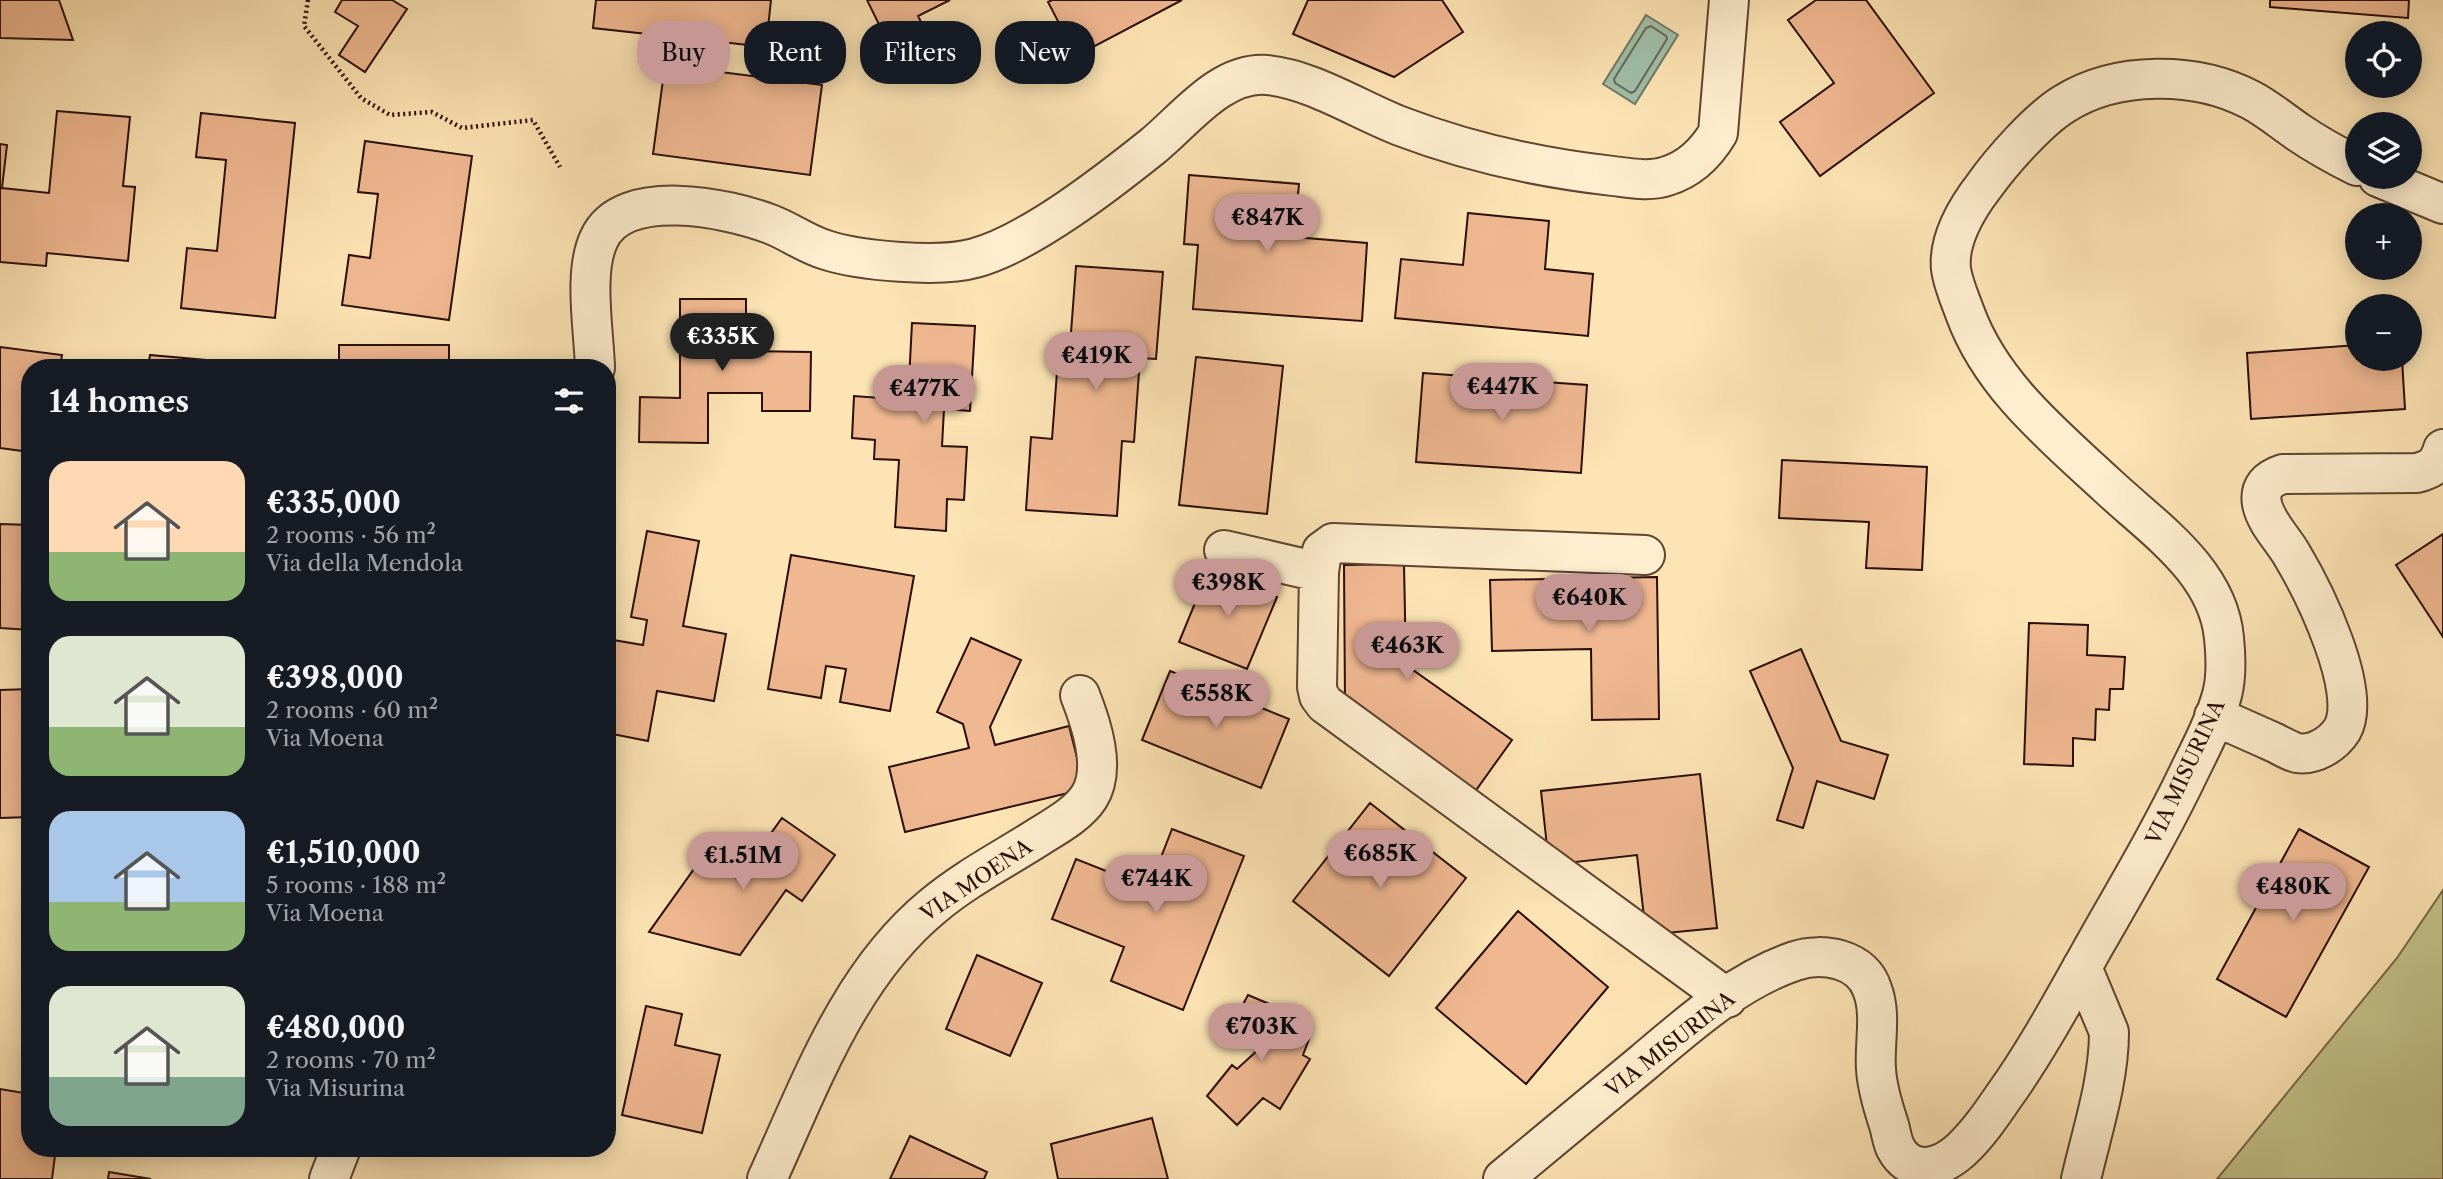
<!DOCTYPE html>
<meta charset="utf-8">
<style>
body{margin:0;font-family:"Libre Caslon Text",serif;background:#242831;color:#f1f3f6;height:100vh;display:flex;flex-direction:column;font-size:26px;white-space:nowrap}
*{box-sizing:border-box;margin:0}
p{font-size:23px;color:#9ea1a6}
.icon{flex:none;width:38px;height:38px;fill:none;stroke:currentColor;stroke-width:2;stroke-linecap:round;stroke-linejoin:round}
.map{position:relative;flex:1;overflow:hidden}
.side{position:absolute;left:21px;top:359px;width:595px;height:798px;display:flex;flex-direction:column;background:#171b24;border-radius:28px;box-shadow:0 4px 18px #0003}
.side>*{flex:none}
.guide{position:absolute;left:637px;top:21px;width:665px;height:63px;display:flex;gap:14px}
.buttons{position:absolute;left:2345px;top:21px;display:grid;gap:14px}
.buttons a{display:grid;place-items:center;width:77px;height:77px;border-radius:50%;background:#171b24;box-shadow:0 4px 18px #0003;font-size:35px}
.price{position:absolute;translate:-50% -60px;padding:0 16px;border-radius:24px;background:#c59692;color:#111;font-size:23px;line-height:46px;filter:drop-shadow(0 2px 4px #0008)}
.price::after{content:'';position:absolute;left:50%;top:42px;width:21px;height:16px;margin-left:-10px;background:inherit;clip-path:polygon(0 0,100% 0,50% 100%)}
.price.current{background:#222;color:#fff}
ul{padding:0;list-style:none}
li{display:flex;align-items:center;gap:21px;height:175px;padding:0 28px}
li span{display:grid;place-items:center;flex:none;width:196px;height:140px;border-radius:21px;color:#555}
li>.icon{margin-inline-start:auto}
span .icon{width:84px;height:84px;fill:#fffc;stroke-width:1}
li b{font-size:30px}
h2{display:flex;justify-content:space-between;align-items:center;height:84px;padding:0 28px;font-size:30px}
.pill{padding:0 24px;border-radius:28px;background:#171b24;box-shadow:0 4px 18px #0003;font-size:24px;line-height:63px}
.pill.current{background:#c59692;color:#111}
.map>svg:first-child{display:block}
</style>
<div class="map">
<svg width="2443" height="1179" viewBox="0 0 2443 1179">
<rect width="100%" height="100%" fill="#fde4b4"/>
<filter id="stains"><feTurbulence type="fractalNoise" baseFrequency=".00286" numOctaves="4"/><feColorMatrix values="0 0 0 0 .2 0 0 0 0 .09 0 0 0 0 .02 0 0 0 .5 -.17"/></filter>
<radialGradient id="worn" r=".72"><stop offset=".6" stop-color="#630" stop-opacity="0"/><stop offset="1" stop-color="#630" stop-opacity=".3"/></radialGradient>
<path fill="#c3c38a" stroke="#766848" stroke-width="2" d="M2443,890V1179H2217L2397,958Z"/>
<path fill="#a0bfa9" stroke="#707867" stroke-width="2" d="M1646,15L1678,35L1635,104L1603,84Z"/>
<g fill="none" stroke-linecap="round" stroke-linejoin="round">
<path stroke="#646657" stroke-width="2" d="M1651,26L1666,36L1667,39L1635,91L1631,93L1615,83L1614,79L1646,28Z"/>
</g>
<path fill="#f0b891" stroke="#290e05" stroke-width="2" d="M0,0H59L73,40L0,38Z
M342,0H392L407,9L365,72L339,55L358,26L335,12Z
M596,0H771L766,47L593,28Z
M867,0H950L918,16L932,44L897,61Z
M1052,0H1182L1076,56L1048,2Z
M1308,0H1442L1463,32L1394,77L1293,34Z
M1816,0H1866L1934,93L1820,176L1780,122L1834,83L1788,20Z
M2270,0H2409L2408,18L2270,7Z
M665,65L822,85L810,175L653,154Z
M57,111L130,117L123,186L135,187L128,261L47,253L46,266L0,262V144L7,145L2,188L49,193Z
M201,113L295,123L275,318L181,308L187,248L217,251L226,160L196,157Z
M365,141L472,156L449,320L342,305L349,255L370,258L378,194L358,192Z
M1189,175L1299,184L1294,237L1367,243L1362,321L1193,309L1198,245L1184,244Z
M1468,213L1549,221L1545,269L1593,274L1588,336L1395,318L1401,259L1463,265Z
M1076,266L1163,272L1156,359L1140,358L1134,442L1122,441L1117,516L1026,510L1031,437L1052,439L1059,345L1070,346Z
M680,299H746V351L811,352L810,411H762V393H708V443L639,442L640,397L680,398Z
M912,323L975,326L970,411L944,409L942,446L967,447L964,500L947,499L946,531L895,527L899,460L874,459L875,440L852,438L854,396L908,400Z
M339,345H449V368H339Z
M2357,345V359H2402L2405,409L2251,419L2247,353Z
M0,347L62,355L60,368H30V452L0,448Z
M150,355L240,363L239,368H148Z
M1196,357L1283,366L1267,514L1179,505Z
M1423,373L1587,385L1581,473L1416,462Z
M1782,460L1927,467L1922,570L1866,568L1869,522L1779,518Z
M0,524L30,525V630L0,628Z
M647,531L699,541L683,626L726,634L714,701L657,691L648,741L607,733V673L613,640L643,645L647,620L631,617Z
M2443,534V637L2396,565Z
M791,555L914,576L890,711L840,702L846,669L826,666L821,698L768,689Z
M1404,564L1406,665L1512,740L1474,793L1345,701L1344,565Z
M1209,569L1277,597L1247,669L1179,642Z
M1657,577L1659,719L1592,720L1591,649L1492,651L1490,580Z
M2029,623L2088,625L2087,655L2125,657L2123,689H2110L2109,710L2096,709L2095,740L2073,738V766L2024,764Z
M971,638L1021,660L990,727L995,745L1069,726L1085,789L905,832L889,767L969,748L963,724L937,712Z
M1801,649L1841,741L1888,755L1874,799L1817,781L1803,828L1777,820L1793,768L1750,671Z
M1170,671L1289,719L1261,788L1142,740Z
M30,689V817L0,818V690Z
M1700,774L1717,928L1646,935L1637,855L1549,865L1541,791Z
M1370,803L1466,878L1389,976L1293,901Z
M782,818L835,855L802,901L786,890L740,955L649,932L704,855L738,879Z
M1172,829L1244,856L1183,1010L1111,981L1124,947L1052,919L1076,859L1149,888Z
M2299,829L2369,867L2286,1017L2217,979Z
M1518,911L1608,987L1526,1084L1436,1008Z
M977,955L1042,983L1010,1056L946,1029Z
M1248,995L1279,1008L1272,1022L1309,1039L1303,1055L1310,1059L1280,1109L1263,1098L1237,1125L1207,1096L1232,1065L1237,1069L1260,1048L1227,1034Z
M646,1006L682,1014L675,1045L720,1055L702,1133L622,1115Z
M0,1089L30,1094V1148H56L52,1179H0Z
M1152,1118L1168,1179H1058L1051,1144Z
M910,1136L987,1172L984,1179H890Z
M109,1172L151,1179H108Z"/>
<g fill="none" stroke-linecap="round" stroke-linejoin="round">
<defs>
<path id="minor" d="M2378,177L2443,204
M595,368C594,331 583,272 599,239C623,186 728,208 770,224C789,231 806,244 826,250C860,261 940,268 975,258C1030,243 1108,182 1153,146C1185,120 1221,71 1267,75C1311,79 1359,110 1400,126C1468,152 1541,168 1613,176C1630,178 1650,182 1667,176C1690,169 1706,153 1718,133L1729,0
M1224,550L1319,572
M1645,555L1333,543L1322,551L1319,572L1317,687L1319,696L1325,704L1727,998
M2214,716C2233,724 2253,733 2273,742C2280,745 2289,751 2297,753C2314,756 2333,744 2342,730C2364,692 2313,590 2292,555C2283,539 2266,523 2262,504C2259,487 2268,479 2283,474L2417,473C2432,469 2438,465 2443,449
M329,1179L341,1148
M767,1179C811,1083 849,975 933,906C965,879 1004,859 1040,836C1056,826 1078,814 1089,797C1107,769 1091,723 1080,695
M1503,1179C1550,1140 1597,1101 1644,1062C1689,1024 1738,980 1795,961C1809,956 1826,956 1840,960C1856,965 1867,974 1872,989C1882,1014 1874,1044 1876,1069C1877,1088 1883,1107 1889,1125C1891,1132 1892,1140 1895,1147C1910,1177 1940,1169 1961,1150C1978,1134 1991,1115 2004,1096C2039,1047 2068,992 2098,939C2130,883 2163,827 2191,768C2203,744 2215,720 2222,695C2227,676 2226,657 2224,638C2218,571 2154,529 2109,487C2054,436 1991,385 1965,313C1960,299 1953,284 1951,269C1948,240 1967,208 1984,186C2002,161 2038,120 2064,104C2116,71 2196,71 2251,100C2268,109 2282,121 2298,132C2317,145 2337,156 2357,166
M2081,1179C2092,1131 2109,1081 2109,1032L2082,967"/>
</defs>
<use href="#minor" stroke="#5e4431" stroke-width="42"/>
<path stroke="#290e05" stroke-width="4.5" stroke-dasharray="2 3.5" stroke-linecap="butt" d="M308,0L304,26L361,98L390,115L432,112L462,128L533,120L560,167"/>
<use href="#minor" stroke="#feedce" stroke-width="38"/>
</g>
<g text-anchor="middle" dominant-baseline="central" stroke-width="7" stroke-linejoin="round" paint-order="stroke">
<g font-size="21" fill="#290e05" stroke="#feedce">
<text transform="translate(2185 772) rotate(-65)">VIA MISURINA</text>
<text transform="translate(976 880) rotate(-34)">VIA MOENA</text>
<text transform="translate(1670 1044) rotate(-38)">VIA MISURINA</text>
</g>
</g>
<rect width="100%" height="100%" filter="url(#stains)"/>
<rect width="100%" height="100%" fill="url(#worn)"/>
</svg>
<div class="buttons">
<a><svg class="icon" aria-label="locate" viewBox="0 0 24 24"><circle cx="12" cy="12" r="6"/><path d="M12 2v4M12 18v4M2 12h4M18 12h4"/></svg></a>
<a><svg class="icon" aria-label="layers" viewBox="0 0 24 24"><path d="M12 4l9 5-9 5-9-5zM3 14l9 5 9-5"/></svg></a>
<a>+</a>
<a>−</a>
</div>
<b class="price" style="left:1267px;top:254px">€847K</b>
<b class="price current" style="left:722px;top:373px">€335K</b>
<b class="price" style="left:1096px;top:392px">€419K</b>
<b class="price" style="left:1502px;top:423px">€447K</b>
<b class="price" style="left:924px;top:425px">€477K</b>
<b class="price" style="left:1228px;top:619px">€398K</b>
<b class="price" style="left:1589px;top:634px">€640K</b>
<b class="price" style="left:1407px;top:682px">€463K</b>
<b class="price" style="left:1216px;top:730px">€558K</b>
<b class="price" style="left:1380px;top:890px">€685K</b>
<b class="price" style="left:743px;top:892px">€1.51M</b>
<b class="price" style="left:1156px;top:915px">€744K</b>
<b class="price" style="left:2293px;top:923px">€480K</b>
<b class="price" style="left:1261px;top:1063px">€703K</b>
<div class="guide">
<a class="pill current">Buy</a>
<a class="pill">Rent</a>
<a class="pill">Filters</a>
<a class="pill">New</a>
</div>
<section class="side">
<h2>14 homes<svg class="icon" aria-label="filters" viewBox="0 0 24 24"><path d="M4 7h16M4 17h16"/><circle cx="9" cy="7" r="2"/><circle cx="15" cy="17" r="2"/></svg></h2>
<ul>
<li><span style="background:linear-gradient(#ffd9b3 65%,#8fb573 0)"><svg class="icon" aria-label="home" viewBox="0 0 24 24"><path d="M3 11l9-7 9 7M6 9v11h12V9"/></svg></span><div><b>€335,000</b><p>2 rooms · 56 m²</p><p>Via della Mendola</p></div></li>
<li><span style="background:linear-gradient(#dfe7d0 65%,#8fb573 0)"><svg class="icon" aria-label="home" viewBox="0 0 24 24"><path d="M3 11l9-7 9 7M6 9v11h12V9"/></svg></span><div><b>€398,000</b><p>2 rooms · 60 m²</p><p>Via Moena</p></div></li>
<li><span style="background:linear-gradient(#a9c7e8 65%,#8fb573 0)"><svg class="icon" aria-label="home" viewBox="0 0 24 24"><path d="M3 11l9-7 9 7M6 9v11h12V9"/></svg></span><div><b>€1,510,000</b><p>5 rooms · 188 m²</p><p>Via Moena</p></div></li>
<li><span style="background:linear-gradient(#dfe7d0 65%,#7fa58c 0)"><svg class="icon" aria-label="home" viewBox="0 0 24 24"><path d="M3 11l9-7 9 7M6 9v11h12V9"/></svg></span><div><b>€480,000</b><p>2 rooms · 70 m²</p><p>Via Misurina</p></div></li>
</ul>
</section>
</div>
